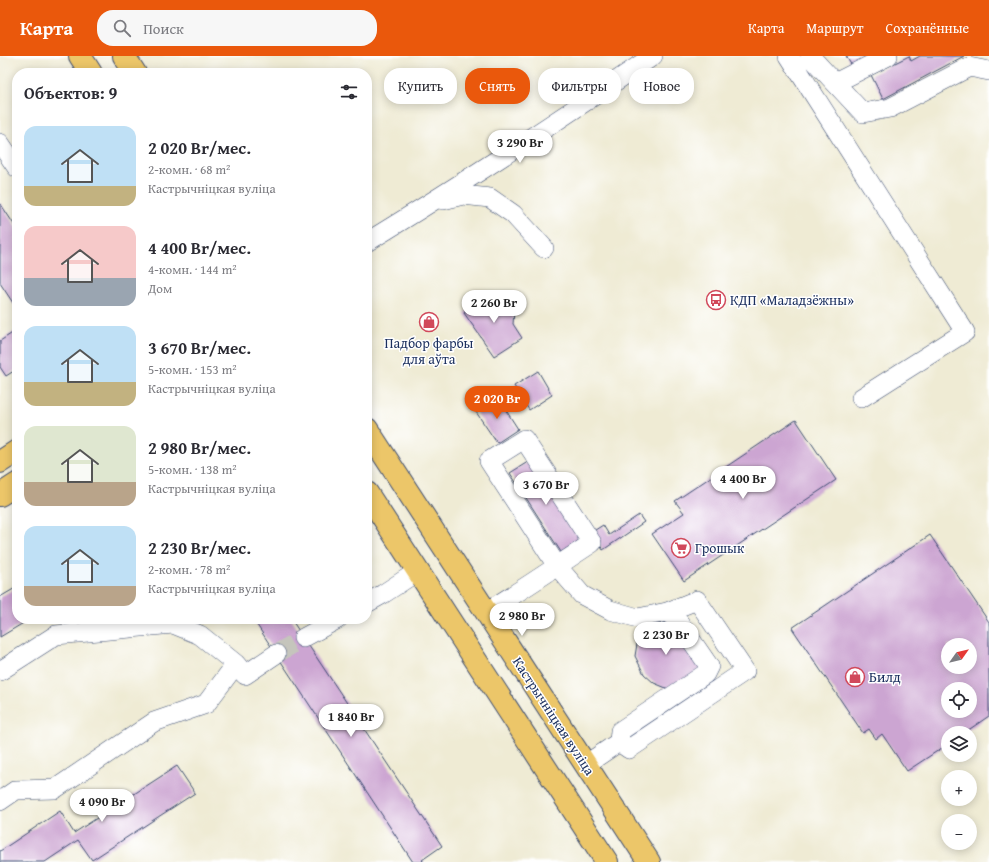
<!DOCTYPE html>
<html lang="ru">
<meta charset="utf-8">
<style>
body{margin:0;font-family:"Gentium Book Plus",serif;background:#f7f7f7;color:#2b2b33;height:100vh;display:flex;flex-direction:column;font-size:15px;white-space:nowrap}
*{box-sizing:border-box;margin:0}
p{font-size:13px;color:#7c7c81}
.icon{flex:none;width:22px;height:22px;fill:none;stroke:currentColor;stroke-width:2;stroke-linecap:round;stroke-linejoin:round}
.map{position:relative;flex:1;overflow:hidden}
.panel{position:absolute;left:12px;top:12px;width:360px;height:556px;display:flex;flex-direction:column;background:#fff;border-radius:16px;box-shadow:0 2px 10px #0003}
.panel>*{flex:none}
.guide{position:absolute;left:384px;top:12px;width:380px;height:36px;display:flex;gap:8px}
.needle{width:26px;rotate:56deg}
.fabs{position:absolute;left:941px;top:582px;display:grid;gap:8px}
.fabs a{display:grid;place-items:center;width:36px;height:36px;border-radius:50%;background:#fff;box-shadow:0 2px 10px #0003;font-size:20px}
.price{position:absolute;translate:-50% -34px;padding:0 9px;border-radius:14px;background:#fff;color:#222;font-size:13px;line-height:26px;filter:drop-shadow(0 1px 2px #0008)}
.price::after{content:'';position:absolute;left:50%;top:24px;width:12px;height:9px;margin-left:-6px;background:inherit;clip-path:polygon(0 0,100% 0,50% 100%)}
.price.current{background:#ea580c;color:#fff}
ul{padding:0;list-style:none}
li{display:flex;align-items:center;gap:12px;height:100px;padding:0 12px}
li span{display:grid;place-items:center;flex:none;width:112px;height:80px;border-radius:12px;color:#555}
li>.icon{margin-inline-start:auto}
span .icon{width:48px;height:48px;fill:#fffc;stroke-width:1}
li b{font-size:17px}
h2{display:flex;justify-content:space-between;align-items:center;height:48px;padding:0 12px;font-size:17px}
.pill{padding:0 14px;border-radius:16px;background:#fff;box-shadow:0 2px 10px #0003;font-size:14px;line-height:36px}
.pill.current{background:#ea580c;color:#fff}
header{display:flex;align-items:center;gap:24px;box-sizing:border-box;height:56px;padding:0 20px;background:#ea580c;color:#fff}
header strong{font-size:19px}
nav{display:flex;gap:22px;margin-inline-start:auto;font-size:14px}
.search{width:280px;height:36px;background:#f7f7f7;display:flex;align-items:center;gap:10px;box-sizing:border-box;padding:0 14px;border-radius:16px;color:#7c7c81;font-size:15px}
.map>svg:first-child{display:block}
</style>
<header>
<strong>Карта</strong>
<div class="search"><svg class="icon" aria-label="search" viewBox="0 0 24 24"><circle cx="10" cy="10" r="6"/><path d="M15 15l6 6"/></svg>Поиск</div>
<nav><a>Карта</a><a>Маршрут</a><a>Сохранённые</a></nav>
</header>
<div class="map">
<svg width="989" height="806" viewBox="0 0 989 806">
<rect width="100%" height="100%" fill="#fff"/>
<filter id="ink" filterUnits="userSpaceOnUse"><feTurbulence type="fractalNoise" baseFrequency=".025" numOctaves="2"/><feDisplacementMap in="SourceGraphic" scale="8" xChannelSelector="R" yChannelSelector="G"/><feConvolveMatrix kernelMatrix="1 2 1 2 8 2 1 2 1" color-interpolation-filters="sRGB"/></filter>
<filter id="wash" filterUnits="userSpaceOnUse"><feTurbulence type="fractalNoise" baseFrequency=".012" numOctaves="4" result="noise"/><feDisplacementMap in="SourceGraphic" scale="16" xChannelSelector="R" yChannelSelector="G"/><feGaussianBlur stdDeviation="0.9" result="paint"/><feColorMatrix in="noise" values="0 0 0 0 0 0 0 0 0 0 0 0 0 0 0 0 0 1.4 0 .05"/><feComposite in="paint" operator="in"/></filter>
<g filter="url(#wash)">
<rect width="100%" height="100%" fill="#efebd4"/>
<g id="blocks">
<path fill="#cca5d2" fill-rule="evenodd" d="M846,0H875L853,12Z
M909,0L911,5L920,0H964L883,43L871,19Z
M0,147L17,173V181L14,183L17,188V253L0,227Z
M492,237L502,252L514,255L513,268L522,282L494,300L464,257Z
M17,274V313L6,320L0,311V285Z
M538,315L552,339L529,354L514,330Z
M498,342L518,373L497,387L476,356Z
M796,364L836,424L684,525L652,478L684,457L675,445Z
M531,404L582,482L561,496L510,417Z
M639,459L644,466L603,494L592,476L603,469L609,479Z
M930,479L989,566V660L964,677H948V688L907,715L882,678L876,683L869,673L863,677L792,572ZM948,589H970V611H948ZM948,633H970V655H948Z
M17,531V563H30L0,581V541Z
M253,563H291L442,790L422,804L424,806H413Z
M672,566L703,612L671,634L654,627L644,618L635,600L638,582L651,569Z
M177,710L195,737L92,804L78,784L45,806H0V795L60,755L74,777Z"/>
</g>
</g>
<g filter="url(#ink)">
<use href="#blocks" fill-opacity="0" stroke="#3b4b70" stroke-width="1"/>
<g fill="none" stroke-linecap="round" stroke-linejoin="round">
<path stroke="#c5c5bc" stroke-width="19" stroke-dasharray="19 10" stroke-linecap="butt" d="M276,598L303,582"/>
<defs>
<path id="minor" d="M789,0L965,276L861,342
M810,0L835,27L888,0
M835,27L863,57L890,52L969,11L989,15
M0,87L17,112
M443,144L463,139L490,142L513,158L544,192
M367,186C464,127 559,64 653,0
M367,547L383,538L418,515
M486,556C522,534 557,510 592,487L524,383L489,405L557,510L582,539L610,554L638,562L667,556L697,544L745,615L629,693L619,686L585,709
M303,582L338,563
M0,615L56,579L173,568L200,579L236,608
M619,686L620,675L705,618L709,610L678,565L667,556
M0,745L16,734L55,733L154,666L206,648L236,608L245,619L276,598"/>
<path id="major" d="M80,0L91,17
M124,0L135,17
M367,373L649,806
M0,406L17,395
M367,437L607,806
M0,439L17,428"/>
</defs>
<use href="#minor" stroke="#3b4b70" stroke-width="20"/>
<use href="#major" stroke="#3b4b70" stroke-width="24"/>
<use href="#minor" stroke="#fff" stroke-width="19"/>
<use href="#major" stroke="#ecc669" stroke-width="22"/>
</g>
</g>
<defs>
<symbol id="bus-ring" viewBox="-11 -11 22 22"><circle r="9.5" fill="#fff" stroke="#d1495b" stroke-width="1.5"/><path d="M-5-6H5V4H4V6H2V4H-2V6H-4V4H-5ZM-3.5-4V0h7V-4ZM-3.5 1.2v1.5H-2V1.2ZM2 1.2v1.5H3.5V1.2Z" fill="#d1495b"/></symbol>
<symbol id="shop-ring" viewBox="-11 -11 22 22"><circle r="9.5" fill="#fff" stroke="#d1495b" stroke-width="1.5"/><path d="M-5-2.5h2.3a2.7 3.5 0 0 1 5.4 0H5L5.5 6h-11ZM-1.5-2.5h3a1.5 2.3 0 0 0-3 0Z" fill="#d1495b"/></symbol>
<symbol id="supermarket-ring" viewBox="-11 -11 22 22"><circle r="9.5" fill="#fff" stroke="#d1495b" stroke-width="1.5"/><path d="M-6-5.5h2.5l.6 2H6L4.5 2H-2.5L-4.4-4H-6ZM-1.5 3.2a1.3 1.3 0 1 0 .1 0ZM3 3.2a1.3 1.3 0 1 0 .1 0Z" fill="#d1495b"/></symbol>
</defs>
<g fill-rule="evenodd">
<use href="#bus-ring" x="705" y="233" width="22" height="22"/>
<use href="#shop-ring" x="418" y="255" width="22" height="22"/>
<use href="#supermarket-ring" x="670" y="481" width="22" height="22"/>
<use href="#shop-ring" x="844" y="610" width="22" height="22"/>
</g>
<g text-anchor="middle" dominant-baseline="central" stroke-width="3" stroke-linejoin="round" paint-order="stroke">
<g font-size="14" fill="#1b2f5e" stroke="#fff" text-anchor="start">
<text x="730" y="244">КДП «Маладзёжны»</text>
<text x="429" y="287" text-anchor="middle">Падбор фарбы<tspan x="429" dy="16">для аўта</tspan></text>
<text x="695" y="492">Грошык</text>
<text x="869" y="621">Билд</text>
</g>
<g font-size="14" fill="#1b2f5e" stroke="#fff">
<text transform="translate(554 660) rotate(57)">Кастрычніцкая вуліца</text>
</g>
</g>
</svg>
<div class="fabs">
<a><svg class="needle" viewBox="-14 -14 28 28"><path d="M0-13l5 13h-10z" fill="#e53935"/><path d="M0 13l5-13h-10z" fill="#7c7c81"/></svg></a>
<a><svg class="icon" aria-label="locate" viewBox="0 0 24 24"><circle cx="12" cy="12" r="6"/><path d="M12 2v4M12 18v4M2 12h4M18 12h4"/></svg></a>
<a><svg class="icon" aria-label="layers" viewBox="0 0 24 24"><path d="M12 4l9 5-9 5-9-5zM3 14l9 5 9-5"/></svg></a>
<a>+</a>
<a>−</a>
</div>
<b class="price" style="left:520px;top:108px">3 290 Br</b>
<b class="price" style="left:494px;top:268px">2 260 Br</b>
<b class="price current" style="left:497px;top:364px">2 020 Br</b>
<b class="price" style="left:743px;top:444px">4 400 Br</b>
<b class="price" style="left:546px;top:450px">3 670 Br</b>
<b class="price" style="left:522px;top:581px">2 980 Br</b>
<b class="price" style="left:666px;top:600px">2 230 Br</b>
<b class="price" style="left:351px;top:682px">1 840 Br</b>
<b class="price" style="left:102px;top:767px">4 090 Br</b>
<div class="guide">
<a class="pill">Купить</a>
<a class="pill current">Снять</a>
<a class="pill">Фильтры</a>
<a class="pill">Новое</a>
</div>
<section class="panel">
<h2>Объектов: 9<svg class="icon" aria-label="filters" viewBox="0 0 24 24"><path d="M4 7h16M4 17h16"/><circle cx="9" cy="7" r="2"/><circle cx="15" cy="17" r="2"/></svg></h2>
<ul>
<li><span style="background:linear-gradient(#bfe0f5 75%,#c2b280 0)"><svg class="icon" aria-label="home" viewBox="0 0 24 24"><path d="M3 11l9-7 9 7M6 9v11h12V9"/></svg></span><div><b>2 020 Br/мес.</b><p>2-комн. · 68 m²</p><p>Кастрычніцкая вуліца</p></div></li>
<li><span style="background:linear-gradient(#f6c9c9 65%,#9aa5b1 0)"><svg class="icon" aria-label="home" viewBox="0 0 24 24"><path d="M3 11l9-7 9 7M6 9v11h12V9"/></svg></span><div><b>4 400 Br/мес.</b><p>4-комн. · 144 m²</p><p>Дом</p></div></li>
<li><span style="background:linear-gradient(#bfe0f5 70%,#c2b280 0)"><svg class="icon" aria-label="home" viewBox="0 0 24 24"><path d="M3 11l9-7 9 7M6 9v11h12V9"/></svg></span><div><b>3 670 Br/мес.</b><p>5-комн. · 153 m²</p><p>Кастрычніцкая вуліца</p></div></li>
<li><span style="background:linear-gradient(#dfe7d0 70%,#b9a48a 0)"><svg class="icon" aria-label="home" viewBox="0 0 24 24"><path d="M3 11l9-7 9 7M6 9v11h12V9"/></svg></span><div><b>2 980 Br/мес.</b><p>5-комн. · 138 m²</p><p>Кастрычніцкая вуліца</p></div></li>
<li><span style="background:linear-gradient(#bfe0f5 75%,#b9a48a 0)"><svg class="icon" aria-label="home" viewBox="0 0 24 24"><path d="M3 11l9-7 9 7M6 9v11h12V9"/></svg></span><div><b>2 230 Br/мес.</b><p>2-комн. · 78 m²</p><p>Кастрычніцкая вуліца</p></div></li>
</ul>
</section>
</div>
